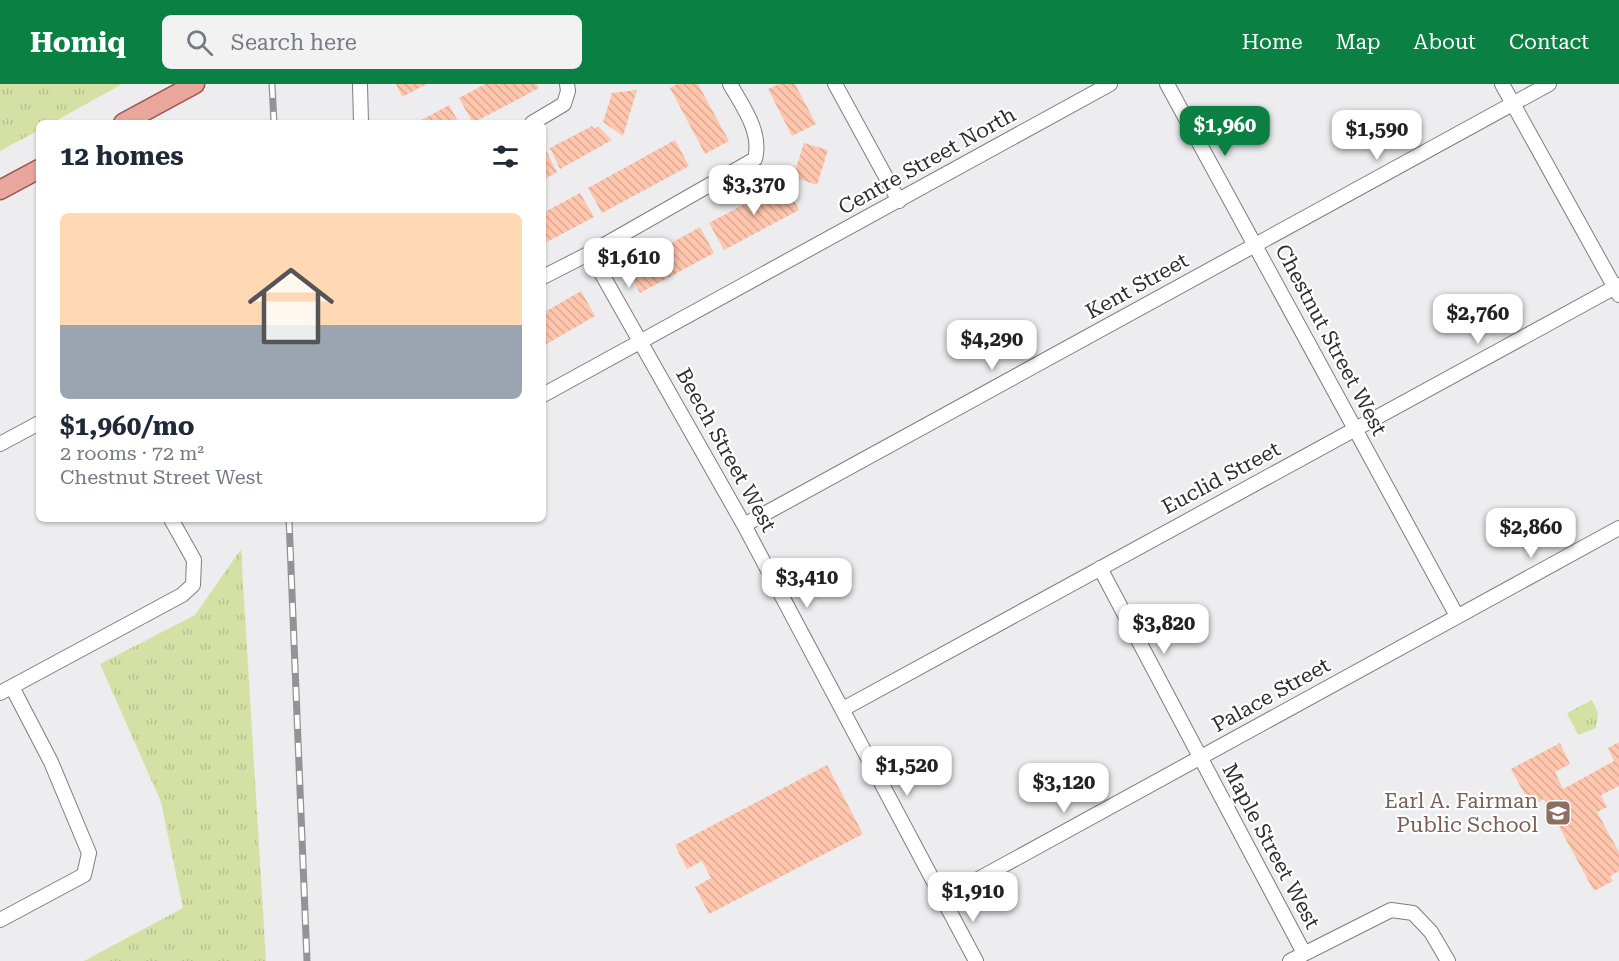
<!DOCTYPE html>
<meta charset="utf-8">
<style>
body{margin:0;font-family:"Roboto Serif",serif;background:#f2f2f3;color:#1f2937;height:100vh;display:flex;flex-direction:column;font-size:22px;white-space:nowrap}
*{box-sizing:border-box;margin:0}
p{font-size:20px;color:#747a83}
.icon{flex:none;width:33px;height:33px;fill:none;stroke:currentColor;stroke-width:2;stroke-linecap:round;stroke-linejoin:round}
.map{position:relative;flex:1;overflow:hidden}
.sheet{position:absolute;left:36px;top:36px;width:510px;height:402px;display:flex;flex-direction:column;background:#fff;border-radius:9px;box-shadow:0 2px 4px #0004}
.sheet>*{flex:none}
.price{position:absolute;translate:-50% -51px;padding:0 14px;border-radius:12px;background:#fff;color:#222;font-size:20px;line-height:39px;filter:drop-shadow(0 2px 3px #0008)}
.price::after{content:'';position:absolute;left:50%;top:36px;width:18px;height:14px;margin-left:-9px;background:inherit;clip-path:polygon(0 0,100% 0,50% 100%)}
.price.selected{background:#0b8043;color:#fff}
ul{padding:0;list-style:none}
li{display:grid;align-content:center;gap:12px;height:318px;padding:0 24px}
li+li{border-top:2px solid #e0e1e3}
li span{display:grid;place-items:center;height:186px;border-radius:9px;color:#555}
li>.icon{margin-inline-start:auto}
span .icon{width:108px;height:108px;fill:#fffc;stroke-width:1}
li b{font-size:26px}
h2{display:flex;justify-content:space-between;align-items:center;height:72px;padding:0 24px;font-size:26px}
header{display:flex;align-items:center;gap:36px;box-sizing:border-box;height:84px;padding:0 30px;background:#0b8043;color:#fff}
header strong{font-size:28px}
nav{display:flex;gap:33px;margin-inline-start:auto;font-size:21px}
.search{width:420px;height:54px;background:#f2f2f3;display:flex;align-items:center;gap:15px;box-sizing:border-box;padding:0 21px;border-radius:9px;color:#747a83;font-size:22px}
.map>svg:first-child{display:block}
</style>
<header>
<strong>Homiq</strong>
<div class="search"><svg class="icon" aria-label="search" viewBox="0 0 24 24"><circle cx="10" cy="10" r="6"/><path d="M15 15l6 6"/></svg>Search here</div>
<nav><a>Home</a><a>Map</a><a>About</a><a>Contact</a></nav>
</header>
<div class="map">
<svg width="1619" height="877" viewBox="0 0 1619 877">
<defs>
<pattern id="park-tufts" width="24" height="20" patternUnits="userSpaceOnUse" patternTransform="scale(1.5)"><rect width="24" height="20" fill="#d5e1a4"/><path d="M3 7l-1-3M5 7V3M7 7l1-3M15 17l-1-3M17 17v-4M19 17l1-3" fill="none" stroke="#b7c18e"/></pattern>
<pattern id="building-back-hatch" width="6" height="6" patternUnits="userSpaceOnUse" patternTransform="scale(1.5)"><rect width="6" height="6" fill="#ffc6ad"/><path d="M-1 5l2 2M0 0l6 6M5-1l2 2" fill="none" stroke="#dbaa95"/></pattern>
</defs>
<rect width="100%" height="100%" fill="#ededef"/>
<path fill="url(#park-tufts)" d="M0,0H122L52,39H39V46L0,67Z
M241,465L266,877H84L183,824L161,718L100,580L195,531Z
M1592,616L1598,629L1596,644L1578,651L1567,629Z"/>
<path fill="url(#building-back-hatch)" d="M396,0H427L402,13Z
M485,0H537L539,4L473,39L459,14Z
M677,0H698L729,57L705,70L670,4Z
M779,0H795L816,40L792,52L768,5Z
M637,6L623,52L603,38L612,9Z
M449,21L459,39H416Z
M592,42L594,45L598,42L612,56L560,85L550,64Z
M675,56L689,82L602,129L588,104Z
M804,59L828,66L817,101L793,93Z
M545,65L557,88L543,96V66Z
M784,99L799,126L724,166L709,139Z
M580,109L594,133L543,160V129Z
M700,143L714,169L640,209L626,184Z
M581,207L595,232L543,262V229Z
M1619,658V702L1601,711L1607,723L1597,728L1619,768V787L1610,792L1613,797L1594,807L1544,715L1531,722L1511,685L1560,659L1570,680L1555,688L1563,705L1614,677L1608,664Z
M827,681L863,750L709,830L695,803L711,794L702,777L687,785L675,761Z"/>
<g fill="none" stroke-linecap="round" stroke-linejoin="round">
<defs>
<path id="minor" d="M360,0L361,39
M835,0L899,117
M1167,0L1457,532
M1502,0L1619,211
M532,39L564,20L568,7L567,0
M590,169L744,441L976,877
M543,193L590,169L755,75C762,48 743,23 730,0
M543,311L1110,0
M0,360L39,339
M744,441L1549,0
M1100,484L1304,869
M0,609L182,511L193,501L194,476L171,435
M843,625L1619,201
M942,815L1619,444
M0,836L84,791L89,769L51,678L12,603
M1290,877L1391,826L1413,829L1431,848L1448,877"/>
<path id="major" d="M123,39L195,0
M0,106L39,85"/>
</defs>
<use href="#minor" stroke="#7d7d7e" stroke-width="16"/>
<use href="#major" stroke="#9c554c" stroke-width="21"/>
<use href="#minor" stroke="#fff" stroke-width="14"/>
<use href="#major" stroke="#e8a69d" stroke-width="18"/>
<defs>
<path id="rail" d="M272,0L274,39
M289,435L307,877"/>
</defs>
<use href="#rail" stroke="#939395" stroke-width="7"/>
<use href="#rail" stroke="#fff" stroke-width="4.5" stroke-dasharray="14" stroke-linecap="butt"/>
</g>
<defs>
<symbol id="school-square" viewBox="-11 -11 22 22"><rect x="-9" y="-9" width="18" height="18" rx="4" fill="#8d6e63" stroke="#fff"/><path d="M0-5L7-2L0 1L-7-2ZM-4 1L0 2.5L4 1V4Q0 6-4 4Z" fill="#fff"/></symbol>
</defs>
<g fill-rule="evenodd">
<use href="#school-square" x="1543" y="714" width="30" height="30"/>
</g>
<g text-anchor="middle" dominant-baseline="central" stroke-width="4.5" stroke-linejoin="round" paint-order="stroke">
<g font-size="21" fill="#2e2e2f" stroke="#fff">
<text transform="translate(927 77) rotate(-29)">Centre Street North</text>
<text transform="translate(1137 202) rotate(-29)">Kent Street</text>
<text transform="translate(1331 256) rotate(62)">Chestnut Street West</text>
<text transform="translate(726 366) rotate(61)">Beech Street West</text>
<text transform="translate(1221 394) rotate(-28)">Euclid Street</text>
<text transform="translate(1271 611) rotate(-29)">Palace Street</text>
<text transform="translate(1271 762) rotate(62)">Maple Street West</text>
</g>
<g font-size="21" fill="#785e54" stroke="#fff" text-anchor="end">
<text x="1538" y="717">Earl A. Fairman<tspan x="1538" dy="24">Public School</tspan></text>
</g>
</g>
</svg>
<b class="price selected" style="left:1225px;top:73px">$1,960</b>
<b class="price" style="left:1377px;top:77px">$1,590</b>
<b class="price" style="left:754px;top:132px">$3,370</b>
<b class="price" style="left:629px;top:205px">$1,610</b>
<b class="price" style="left:1478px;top:261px">$2,760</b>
<b class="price" style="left:992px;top:287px">$4,290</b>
<b class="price" style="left:1531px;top:475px">$2,860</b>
<b class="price" style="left:807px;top:525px">$3,410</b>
<b class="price" style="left:1164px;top:571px">$3,820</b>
<b class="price" style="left:907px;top:713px">$1,520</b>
<b class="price" style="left:1064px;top:730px">$3,120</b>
<b class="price" style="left:973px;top:839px">$1,910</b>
<section class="sheet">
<h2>12 homes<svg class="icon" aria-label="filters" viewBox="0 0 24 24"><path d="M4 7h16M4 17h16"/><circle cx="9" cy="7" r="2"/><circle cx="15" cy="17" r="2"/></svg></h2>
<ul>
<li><span style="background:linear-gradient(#ffd9b3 60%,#9aa5b1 0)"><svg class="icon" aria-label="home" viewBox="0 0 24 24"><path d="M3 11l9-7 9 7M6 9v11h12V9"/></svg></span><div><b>$1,960/mo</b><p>2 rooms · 72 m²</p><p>Chestnut Street West</p></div></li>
</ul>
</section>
</div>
